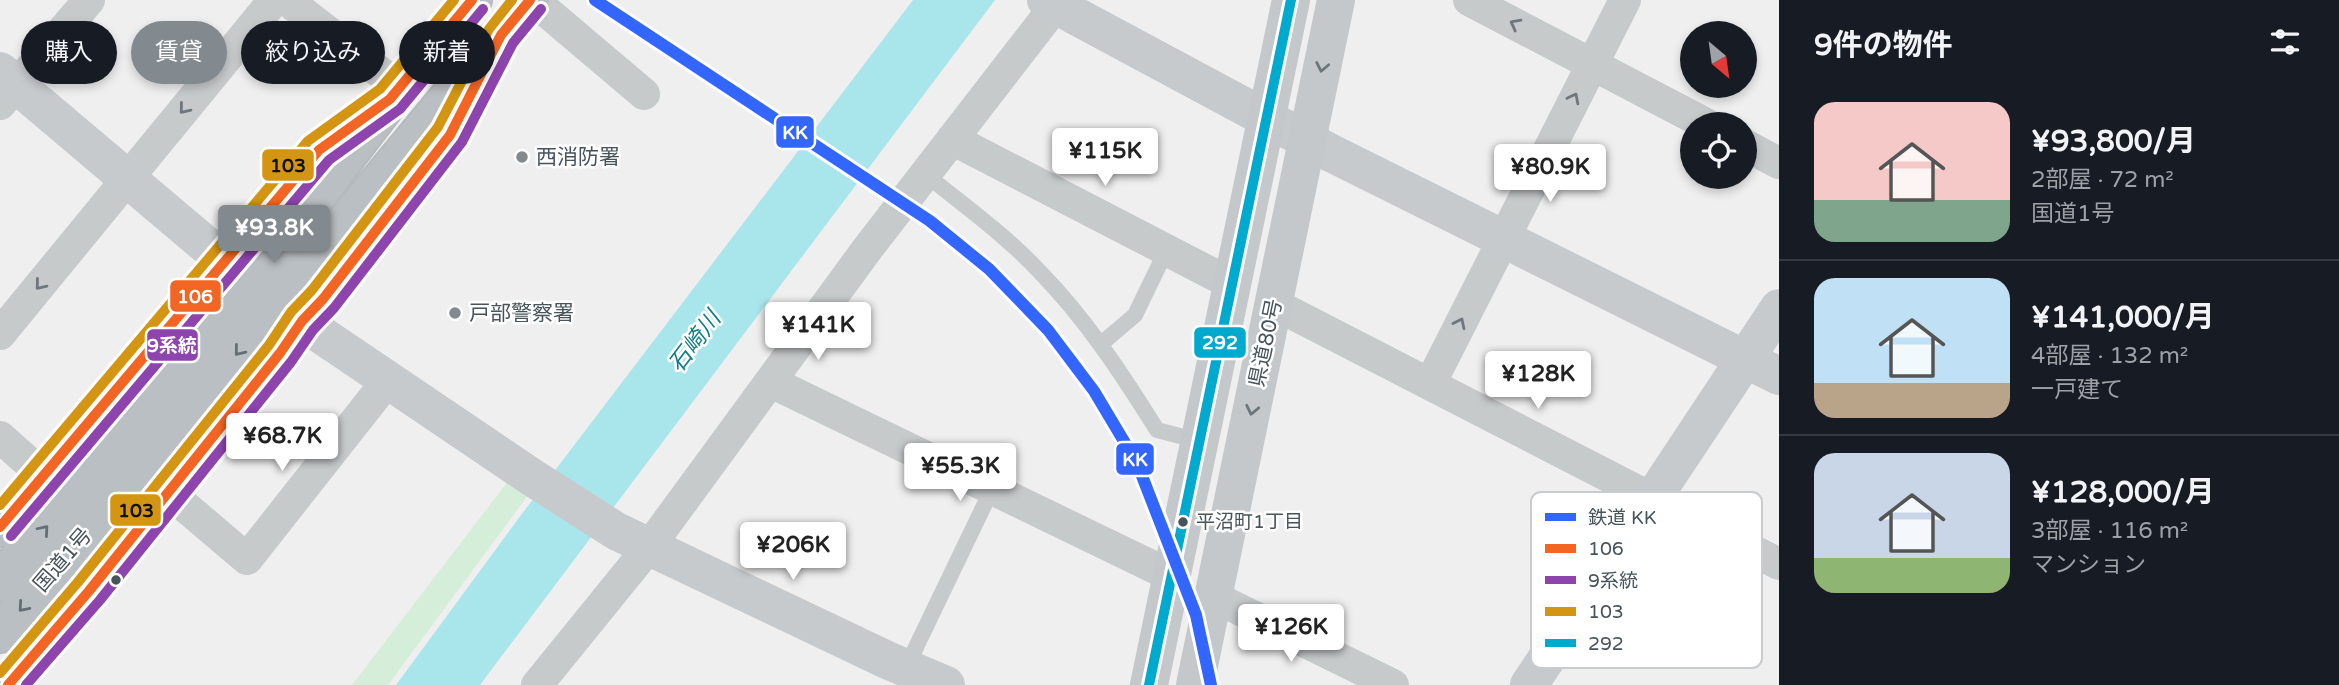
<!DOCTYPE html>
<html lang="ja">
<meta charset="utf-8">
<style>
body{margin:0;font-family:"Varela Round","Noto Sans JP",sans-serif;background:#242831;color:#f1f3f6;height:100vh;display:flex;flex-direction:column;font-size:26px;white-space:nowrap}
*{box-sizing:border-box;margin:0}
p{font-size:23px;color:#9ea1a6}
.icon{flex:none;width:38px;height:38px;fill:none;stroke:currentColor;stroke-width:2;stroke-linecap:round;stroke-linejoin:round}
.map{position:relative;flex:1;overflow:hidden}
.side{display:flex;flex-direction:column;background:#171b24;width:560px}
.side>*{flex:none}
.guide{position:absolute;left:21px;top:21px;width:665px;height:63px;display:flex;gap:14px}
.needle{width:46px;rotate:151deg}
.tools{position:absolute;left:1680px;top:21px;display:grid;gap:14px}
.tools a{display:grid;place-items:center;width:77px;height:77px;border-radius:50%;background:#171b24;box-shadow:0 4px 10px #0003;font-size:35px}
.price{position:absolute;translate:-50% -60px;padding:0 16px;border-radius:7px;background:#fff;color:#222;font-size:23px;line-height:46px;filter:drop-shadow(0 2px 4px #0008)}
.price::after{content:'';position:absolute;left:50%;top:42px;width:21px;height:16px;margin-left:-10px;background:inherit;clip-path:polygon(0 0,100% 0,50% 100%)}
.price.selected{background:#828a8f;color:#fff}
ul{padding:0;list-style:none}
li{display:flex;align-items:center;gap:21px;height:175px;padding:0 35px}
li+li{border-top:2px solid #363941}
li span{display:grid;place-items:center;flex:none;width:196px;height:140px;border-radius:21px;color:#555}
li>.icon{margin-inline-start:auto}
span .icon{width:84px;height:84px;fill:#fffc;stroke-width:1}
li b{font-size:30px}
h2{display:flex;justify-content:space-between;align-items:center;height:84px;padding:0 35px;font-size:30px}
.chip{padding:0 24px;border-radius:32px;background:#171b24;box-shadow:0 4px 10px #0003;font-size:24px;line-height:63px}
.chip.selected{background:#828a8f;color:#fff}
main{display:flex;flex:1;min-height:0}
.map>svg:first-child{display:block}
</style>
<main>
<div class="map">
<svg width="1779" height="685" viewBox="0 0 1779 685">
<rect width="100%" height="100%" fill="#f0efef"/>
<path fill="#d4eeda" d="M512,476L532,490L388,685H352Z"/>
<path fill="#a9e6eb" d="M913,0H995L480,685H396L521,515Z"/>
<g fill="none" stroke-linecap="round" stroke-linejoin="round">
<defs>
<path id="highway" d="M0,527L319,150L346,131
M0,582L249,283L399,87L472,0
M0,633L163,444L530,0
M8,685L89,591L280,353L302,321L323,299L438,150"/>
</defs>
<use href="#highway" stroke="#b5babe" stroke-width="42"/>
<path stroke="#c7cacb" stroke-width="16" d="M925,174C964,205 1005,235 1039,271C1086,319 1122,374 1157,430L1199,441
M1101,344L1135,315L1167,249
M906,668L992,489"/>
<path stroke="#c7cacb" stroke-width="32" d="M287,0L399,87
M533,0L644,94
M1469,0L1706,124
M0,104L89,0
M952,139L1232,284
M1745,145L1779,163
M1274,304L1779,564
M0,334L274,0
M771,382L1172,576
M1430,384L1625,0
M0,437L44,476
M168,492L247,559L388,380
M1214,597L1393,685
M537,685L649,547L868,248L1060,0"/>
<path stroke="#c7cacd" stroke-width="38" d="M1046,0L1331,153L1779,376
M0,71L277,305L533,478L616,531L887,660L946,685
M1529,685L1779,308"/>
<path stroke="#c4c8ca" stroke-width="38" d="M1149,685L1291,0
M1195,685L1336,0"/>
<use href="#highway" stroke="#babfc3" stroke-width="38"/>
<defs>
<path id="bus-1" d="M0,527L319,150L390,99L472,0
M8,685L89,591L280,353L302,321L323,299L450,135L501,35L530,0"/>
<path id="bus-2" d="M11,536L329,160L400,109L483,9
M26,685L100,600L291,362L313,330L334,308L462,142L513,43L541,9"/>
<path id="bus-3" d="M0,505L308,141L380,89L454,0
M0,673L78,582L269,345L291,312L312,290L438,127L489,29L512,0"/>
<path id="bus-4" d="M1149,685L1291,0"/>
</defs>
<use href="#bus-1" stroke="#fff" stroke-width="16"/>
<use href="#bus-2" stroke="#fff" stroke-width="16"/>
<use href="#bus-3" stroke="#fff" stroke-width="16"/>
<use href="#bus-4" stroke="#fff" stroke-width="16"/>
<use href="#bus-1" stroke="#f26522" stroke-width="10"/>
<use href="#bus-2" stroke="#8e44ad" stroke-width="10"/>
<use href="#bus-3" stroke="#d49612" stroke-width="10"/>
<use href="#bus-4" stroke="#00a9ce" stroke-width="10"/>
<defs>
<path id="rail-1" d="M595,0L930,221L989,269L1048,330L1094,391L1137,463L1196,615L1211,685"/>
</defs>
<use href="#rail-1" stroke="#fff" stroke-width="18"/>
<use href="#rail-1" stroke="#36f" stroke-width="12"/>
</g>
<defs><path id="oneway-chevron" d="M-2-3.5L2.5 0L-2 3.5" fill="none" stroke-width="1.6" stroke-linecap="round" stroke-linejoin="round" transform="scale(1.75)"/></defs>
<g stroke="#6d777d">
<use href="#oneway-chevron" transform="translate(1515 24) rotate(-152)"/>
<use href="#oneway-chevron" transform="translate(1574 98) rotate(-63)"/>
<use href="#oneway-chevron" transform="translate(184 109) rotate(129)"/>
<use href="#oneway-chevron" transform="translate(40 285) rotate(129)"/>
<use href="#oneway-chevron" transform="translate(1460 323) rotate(-64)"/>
</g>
<g stroke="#6c777c">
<use href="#oneway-chevron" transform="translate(1322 67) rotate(101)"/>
<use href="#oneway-chevron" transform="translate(1252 410) rotate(102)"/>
</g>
<g stroke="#646f75">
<use href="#oneway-chevron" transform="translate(239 351) rotate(129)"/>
<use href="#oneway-chevron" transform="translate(44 530) rotate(-50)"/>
<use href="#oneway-chevron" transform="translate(23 607) rotate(131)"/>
</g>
<g fill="#828a8f" stroke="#fff" stroke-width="2.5">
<circle cx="522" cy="157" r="7"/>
<circle cx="455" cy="313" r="7"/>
</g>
<g fill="#47545b" stroke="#fff" stroke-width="2.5">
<circle cx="1183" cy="522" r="6"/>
<circle cx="116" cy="580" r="6"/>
</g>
<g text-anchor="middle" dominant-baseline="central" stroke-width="5" stroke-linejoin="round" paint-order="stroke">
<g font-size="19" fill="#47545b" stroke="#fff" text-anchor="start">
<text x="1196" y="522">平沼町1丁目</text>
</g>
<g font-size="21" fill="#47545b" stroke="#fff" text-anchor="start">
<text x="536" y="157">西消防署</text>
<text x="469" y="313">戸部警察署</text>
</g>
<g font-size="21" fill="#47545b" stroke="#fff">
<text transform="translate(1266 343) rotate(-78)">県道80号</text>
<text transform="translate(63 560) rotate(-49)">国道1号</text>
</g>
<g font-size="23" font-style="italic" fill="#107e87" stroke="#fff">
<text transform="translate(695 342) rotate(-53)">石崎川</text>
</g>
</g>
<rect x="1531" y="492" width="231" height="176" rx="10" fill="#fff" stroke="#c8ccce" stroke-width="2"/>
<rect x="1545" y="513" width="31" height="8" fill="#36f"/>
<rect x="1545" y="544" width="31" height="9" fill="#f26522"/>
<rect x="1545" y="576" width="31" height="8" fill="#8e44ad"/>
<rect x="1545" y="607" width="31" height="9" fill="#d49612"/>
<rect x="1545" y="639" width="31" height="8" fill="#00a9ce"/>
<g font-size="19" fill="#47545b">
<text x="1588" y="524">鉄道 KK</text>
<text x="1588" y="555">106</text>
<text x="1588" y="587">9系統</text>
<text x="1588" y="618">103</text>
<text x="1588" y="650">292</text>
</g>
<g stroke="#fff" stroke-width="2.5">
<rect x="775" y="115" width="40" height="34" rx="7" fill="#36f"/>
<rect x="261" y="148" width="54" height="34" rx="7" fill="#d49612"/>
<rect x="169" y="279" width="53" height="34" rx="7" fill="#f26522"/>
<rect x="1193" y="326" width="54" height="33" rx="7" fill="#00a9ce"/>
<rect x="146" y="328" width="53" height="34" rx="7" fill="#8e44ad"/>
<rect x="1115" y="442" width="40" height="34" rx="7" fill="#36f"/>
<rect x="109" y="493" width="53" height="34" rx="7" fill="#d49612"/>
</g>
<g font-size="19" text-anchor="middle" font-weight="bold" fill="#fff">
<text x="795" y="139">KK</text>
<text x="195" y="303">106</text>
<text x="1220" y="349">292</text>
<text x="172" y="352">9系統</text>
<text x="1135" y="466">KK</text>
</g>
<g font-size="19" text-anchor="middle" font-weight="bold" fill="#111">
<text x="288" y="172">103</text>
<text x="136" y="517">103</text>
</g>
</svg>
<div class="tools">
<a><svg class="needle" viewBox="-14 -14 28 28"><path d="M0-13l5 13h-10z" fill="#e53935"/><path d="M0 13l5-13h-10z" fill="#9ea1a6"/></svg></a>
<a><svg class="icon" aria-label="locate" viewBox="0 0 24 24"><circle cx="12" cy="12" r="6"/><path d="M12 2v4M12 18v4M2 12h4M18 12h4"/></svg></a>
</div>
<b class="price" style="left:1105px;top:188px">¥115K</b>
<b class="price" style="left:1550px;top:204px">¥80.9K</b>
<b class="price selected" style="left:274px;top:265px">¥93.8K</b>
<b class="price" style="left:818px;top:362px">¥141K</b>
<b class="price" style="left:1538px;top:411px">¥128K</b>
<b class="price" style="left:282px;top:473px">¥68.7K</b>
<b class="price" style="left:960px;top:503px">¥55.3K</b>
<b class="price" style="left:793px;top:582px">¥206K</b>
<b class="price" style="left:1291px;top:664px">¥126K</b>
<div class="guide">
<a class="chip">購入</a>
<a class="chip selected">賃貸</a>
<a class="chip">絞り込み</a>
<a class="chip">新着</a>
</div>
</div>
<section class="side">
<h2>9件の物件<svg class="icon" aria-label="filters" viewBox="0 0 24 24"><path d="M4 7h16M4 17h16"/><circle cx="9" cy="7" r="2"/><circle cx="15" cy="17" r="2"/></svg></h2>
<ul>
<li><span style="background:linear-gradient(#f6c9c9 70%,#7fa58c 0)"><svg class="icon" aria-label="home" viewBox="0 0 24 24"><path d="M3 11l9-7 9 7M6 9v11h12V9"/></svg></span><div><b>¥93,800/月</b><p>2部屋 · 72 m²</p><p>国道1号</p></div></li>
<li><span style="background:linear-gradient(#bfe0f5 75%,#b9a48a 0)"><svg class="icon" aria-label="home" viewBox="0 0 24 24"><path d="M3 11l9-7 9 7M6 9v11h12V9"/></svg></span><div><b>¥141,000/月</b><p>4部屋 · 132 m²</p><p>一戸建て</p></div></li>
<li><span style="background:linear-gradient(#c9d6e8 75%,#8fb573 0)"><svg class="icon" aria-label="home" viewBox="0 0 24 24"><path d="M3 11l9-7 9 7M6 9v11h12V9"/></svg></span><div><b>¥128,000/月</b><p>3部屋 · 116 m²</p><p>マンション</p></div></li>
</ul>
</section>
</main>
